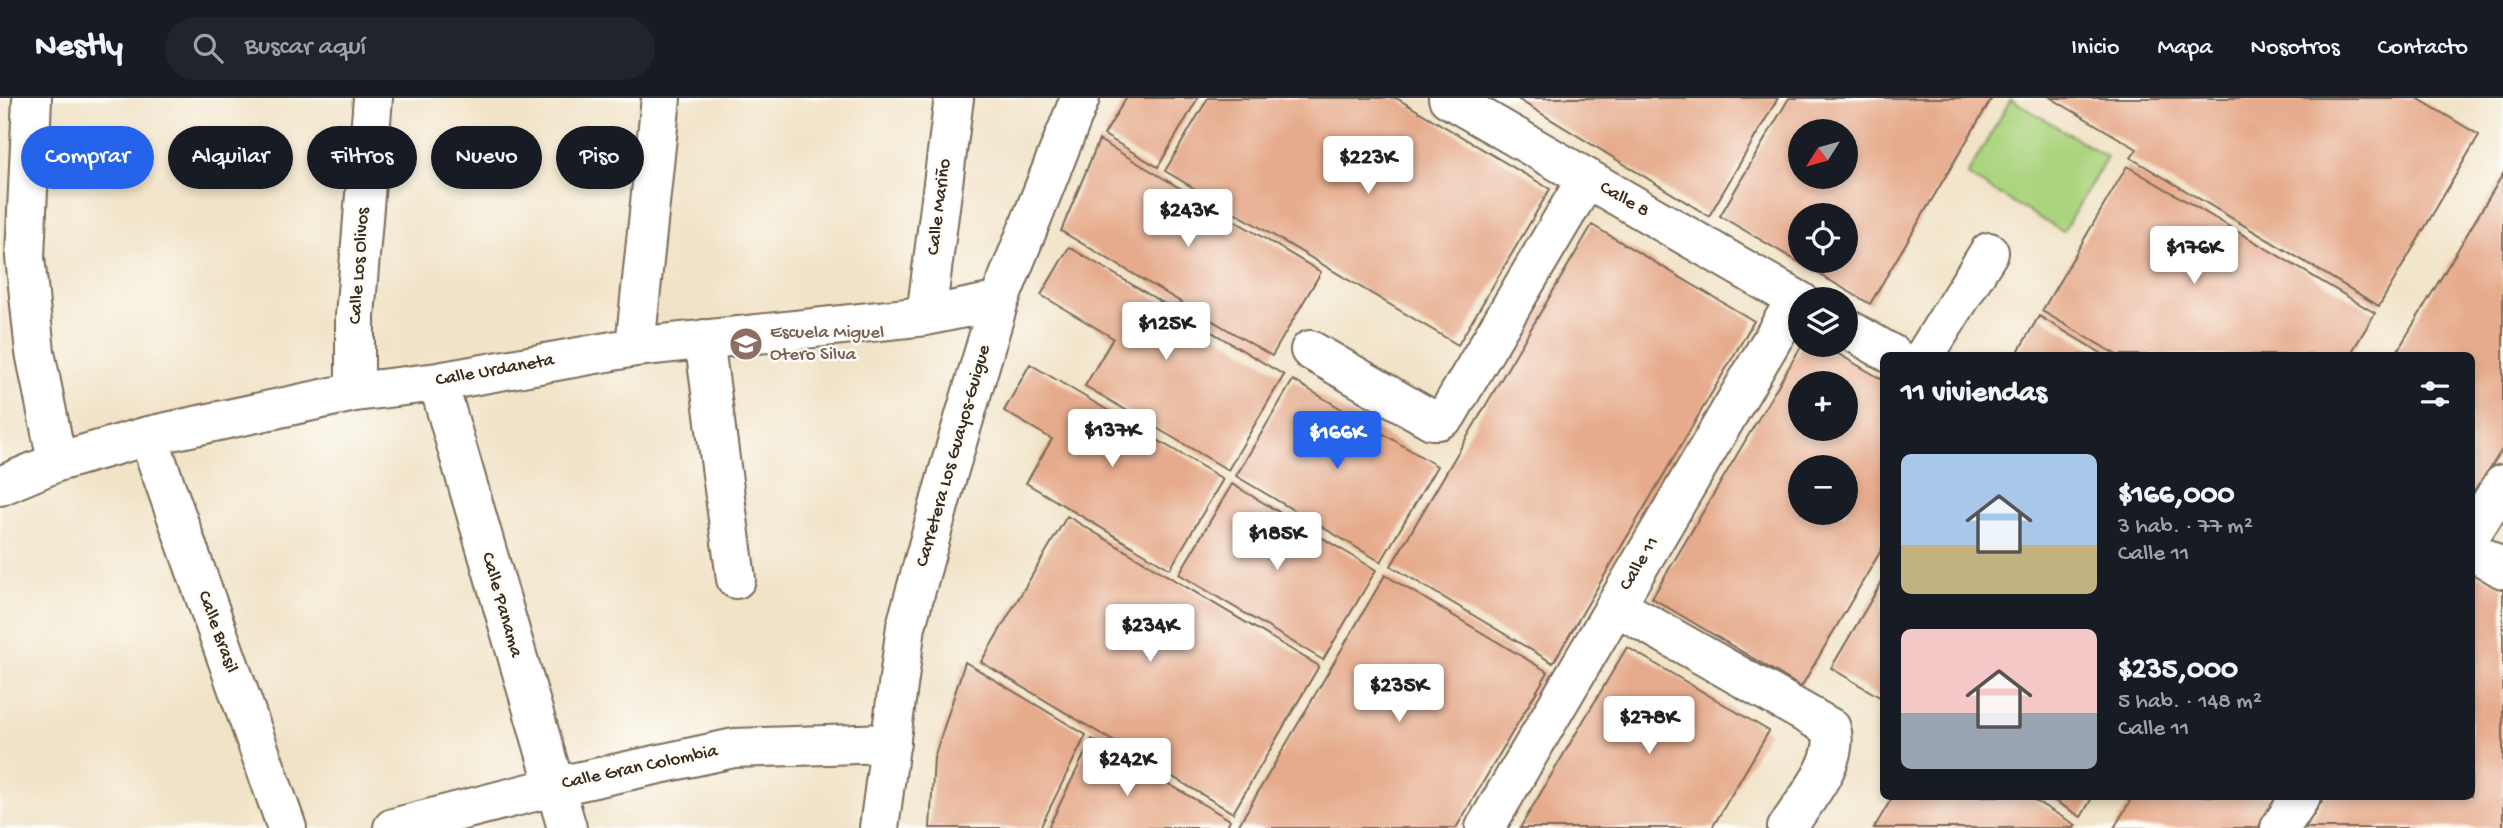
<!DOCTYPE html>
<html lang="es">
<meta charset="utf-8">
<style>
body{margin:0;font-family:"Gochi Hand",sans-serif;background:#20242c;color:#f1f3f6;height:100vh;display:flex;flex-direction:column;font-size:26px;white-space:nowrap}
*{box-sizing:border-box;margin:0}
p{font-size:23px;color:#9ea1a6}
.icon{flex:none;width:38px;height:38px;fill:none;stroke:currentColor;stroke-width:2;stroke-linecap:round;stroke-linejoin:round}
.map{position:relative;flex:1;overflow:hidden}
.side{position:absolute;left:1880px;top:254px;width:595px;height:448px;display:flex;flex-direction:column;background:#171b24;border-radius:10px;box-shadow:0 4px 10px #0003}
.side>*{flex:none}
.top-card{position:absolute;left:21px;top:28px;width:665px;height:63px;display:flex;gap:14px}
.needle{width:46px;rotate:233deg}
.controls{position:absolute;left:1788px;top:21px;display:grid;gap:14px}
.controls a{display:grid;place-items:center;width:70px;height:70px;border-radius:50%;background:#171b24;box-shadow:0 4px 10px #0003;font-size:35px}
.price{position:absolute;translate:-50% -60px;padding:0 16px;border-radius:7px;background:#fff;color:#222;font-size:23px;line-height:46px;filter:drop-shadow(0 2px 4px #0008)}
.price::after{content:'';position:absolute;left:50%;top:42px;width:21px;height:16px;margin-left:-10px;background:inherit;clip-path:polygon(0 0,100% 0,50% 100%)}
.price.selected{background:#2563eb;color:#fff}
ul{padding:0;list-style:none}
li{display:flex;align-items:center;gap:21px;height:175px;padding:0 21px}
li span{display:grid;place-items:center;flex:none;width:196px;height:140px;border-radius:10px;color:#555}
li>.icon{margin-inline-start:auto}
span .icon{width:84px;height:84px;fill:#fffc;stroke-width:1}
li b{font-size:30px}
h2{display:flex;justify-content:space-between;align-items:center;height:84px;padding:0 21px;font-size:30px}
.chip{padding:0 24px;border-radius:32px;background:#171b24;box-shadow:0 4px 10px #0003;font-size:24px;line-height:63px}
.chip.selected{background:#2563eb;color:#fff}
header{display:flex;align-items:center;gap:42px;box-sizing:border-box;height:98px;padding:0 35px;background:#171b24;border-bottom:2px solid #363941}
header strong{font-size:33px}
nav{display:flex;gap:38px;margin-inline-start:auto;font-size:24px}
.search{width:490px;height:63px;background:#20242c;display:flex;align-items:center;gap:18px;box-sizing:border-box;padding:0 24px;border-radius:38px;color:#9ea1a6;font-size:26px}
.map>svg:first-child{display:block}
</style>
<header>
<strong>Nestly</strong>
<div class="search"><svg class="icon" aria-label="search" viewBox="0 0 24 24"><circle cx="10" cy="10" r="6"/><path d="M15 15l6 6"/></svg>Buscar aquí</div>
<nav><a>Inicio</a><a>Mapa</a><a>Nosotros</a><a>Contacto</a></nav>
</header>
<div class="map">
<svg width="2503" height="730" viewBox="0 0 2503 730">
<rect width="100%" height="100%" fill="#fdfcf7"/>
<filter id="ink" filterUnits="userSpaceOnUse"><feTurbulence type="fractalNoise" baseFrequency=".0143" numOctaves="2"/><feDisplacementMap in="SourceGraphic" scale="14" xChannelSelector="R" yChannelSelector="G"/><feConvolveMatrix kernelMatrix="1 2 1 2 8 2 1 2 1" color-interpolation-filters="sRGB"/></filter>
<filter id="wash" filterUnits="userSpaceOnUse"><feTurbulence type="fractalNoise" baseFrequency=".00686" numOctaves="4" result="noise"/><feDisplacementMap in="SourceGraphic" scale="28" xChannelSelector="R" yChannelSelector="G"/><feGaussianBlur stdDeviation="1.57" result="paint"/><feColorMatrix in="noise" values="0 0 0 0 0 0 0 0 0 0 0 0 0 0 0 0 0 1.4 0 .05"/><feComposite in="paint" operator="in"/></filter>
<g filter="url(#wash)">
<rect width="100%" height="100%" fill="#f1e3c7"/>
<path fill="#abd47f" stroke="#737f4e" stroke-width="2" d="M2011,1L2107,59L2063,134L1967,77Z"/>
<g id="blocks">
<path fill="#e6ab8c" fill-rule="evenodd" d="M1126,0H1198L1158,69L1104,37Z
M1208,0H1396L1550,91L1458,247L1165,73Z
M1516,0H1778L1709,118Z
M1789,0H1992L1870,206L1720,118ZM1801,33H1846V79H1801ZM1801,117H1846V163H1801Z
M2051,0H2417L2479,37L2379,208L2131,60L2137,51Z
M1099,42L1321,174L1272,258L1061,133Z
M2127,68L2375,215L2350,257H2117L2042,213Z
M2503,76V350L2471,400V257H2395Z
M1592,127L1754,223L1553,565L1391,468Z
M1069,149L1284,277L1228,372L1085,288L1113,240L1041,197Z
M2039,218L2104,257H2016Z
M1802,247H1823L1883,282V449L1801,589L1652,500ZM1801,285H1846V331H1801ZM1801,369H1846V415H1801Z
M1030,266L1223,381L1170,471L1026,385L1052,341L1004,313Z
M1293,282L1437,368L1381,464L1236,378Z
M1232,386L1376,472L1323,562L1179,476Z
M1067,418L1319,568L1233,715L981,564Z
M2471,473L2503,489V730H2305L2325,698H2471Z
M1385,477L1548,574L1456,730H1237Z
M1883,482V601L1831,570Z
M1627,549L1769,633L1712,730H1520Z
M965,564L1086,637L1040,730H930L934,660Z
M1092,641L1230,722L1226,730H1048Z
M1893,698H2027L2076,727L2074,730H1874Z
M2047,698H2093L2081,719Z
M2133,698H2278L2258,730H2114Z"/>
</g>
</g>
<g filter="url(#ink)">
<use href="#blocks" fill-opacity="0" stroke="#7b6b59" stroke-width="2"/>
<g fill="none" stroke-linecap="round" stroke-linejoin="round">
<defs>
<path id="minor" d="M32,0L25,159L35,254L57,364
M1448,0L1801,204
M926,218L954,0
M1846,230L1893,257
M704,241L736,481
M635,249L661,0
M1310,252L1432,322H1439L1447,317L1587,80
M1925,257L1989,154
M438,284L567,730
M355,294V218L373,0
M148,338L287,730
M0,388L57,364L148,338L355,294L438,284L635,249L926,218L999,203
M2471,436L2503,386
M2471,452L2503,471
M1616,508L1831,630C1841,664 1804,702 1787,730
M393,730L553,689L734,650L891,645
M1485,730L1796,201
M2280,730L2301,698"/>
<path id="major" d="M879,730L906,528L948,375L999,203L1080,0"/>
</defs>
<use href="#minor" stroke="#7b6b59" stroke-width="42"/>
<use href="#major" stroke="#7b6b59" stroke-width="42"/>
<use href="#minor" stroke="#fff" stroke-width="38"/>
<use href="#major" stroke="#fff" stroke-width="38"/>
</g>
</g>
<defs>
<symbol id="school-disc" viewBox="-11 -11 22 22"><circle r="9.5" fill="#8d6e63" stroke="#fdfcf7"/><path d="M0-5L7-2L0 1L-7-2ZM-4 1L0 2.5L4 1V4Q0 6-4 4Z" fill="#fff"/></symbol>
</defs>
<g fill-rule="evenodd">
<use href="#school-disc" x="727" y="227" width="38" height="38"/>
</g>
<g text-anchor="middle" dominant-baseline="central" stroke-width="5" stroke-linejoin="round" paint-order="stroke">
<g font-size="19" fill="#3b2a1e" stroke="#fdfcf7">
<text transform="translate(1624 102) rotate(30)">Calle 8</text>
<text transform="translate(940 109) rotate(-83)">Calle Mariño</text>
<text transform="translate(360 168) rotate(-86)">Calle Los Olivos</text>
<text transform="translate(495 273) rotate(-10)">Calle Urdaneta</text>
<text transform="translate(954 358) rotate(-74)">Carretera Los Guayos-Guigue</text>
<text transform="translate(1640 466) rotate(-59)">Calle 11</text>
<text transform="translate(501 507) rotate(74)">Calle Panama</text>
<text transform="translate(217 534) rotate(70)">Calle Brasil</text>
<text transform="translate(640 670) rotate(-12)">Calle Gran Colombia</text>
</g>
<g font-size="19" fill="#785e54" stroke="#fdfcf7" text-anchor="start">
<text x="770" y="235">Escuela Miguel<tspan x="770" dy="22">Otero Silva</tspan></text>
</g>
</g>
</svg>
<div class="controls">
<a><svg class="needle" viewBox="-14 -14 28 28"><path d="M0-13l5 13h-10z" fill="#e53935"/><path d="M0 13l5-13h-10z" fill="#9ea1a6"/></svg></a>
<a><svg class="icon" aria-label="locate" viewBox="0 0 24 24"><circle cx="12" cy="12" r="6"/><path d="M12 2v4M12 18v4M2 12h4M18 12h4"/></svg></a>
<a><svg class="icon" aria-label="layers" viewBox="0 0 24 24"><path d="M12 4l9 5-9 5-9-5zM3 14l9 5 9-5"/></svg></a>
<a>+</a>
<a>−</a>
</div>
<b class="price" style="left:1368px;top:98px">$223K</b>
<b class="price" style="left:1188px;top:151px">$243K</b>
<b class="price" style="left:2194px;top:188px">$176K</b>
<b class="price" style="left:1166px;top:264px">$125K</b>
<b class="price" style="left:1112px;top:371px">$137K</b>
<b class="price selected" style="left:1337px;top:373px">$166K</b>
<b class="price" style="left:1277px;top:474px">$185K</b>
<b class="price" style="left:1150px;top:566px">$234K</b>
<b class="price" style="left:1399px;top:626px">$235K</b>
<b class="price" style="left:1649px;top:658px">$278K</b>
<b class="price" style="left:1127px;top:700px">$242K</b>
<div class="top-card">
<a class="chip selected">Comprar</a>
<a class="chip">Alquilar</a>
<a class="chip">Filtros</a>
<a class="chip">Nuevo</a>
<a class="chip">Piso</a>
</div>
<section class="side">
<h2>11 viviendas<svg class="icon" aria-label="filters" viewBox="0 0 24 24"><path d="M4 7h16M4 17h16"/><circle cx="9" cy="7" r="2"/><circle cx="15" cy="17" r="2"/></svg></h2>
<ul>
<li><span style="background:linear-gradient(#a9c7e8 65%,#c2b280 0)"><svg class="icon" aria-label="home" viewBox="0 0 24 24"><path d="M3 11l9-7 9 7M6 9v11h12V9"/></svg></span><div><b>$166,000</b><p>3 hab. · 77 m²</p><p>Calle 11</p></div></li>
<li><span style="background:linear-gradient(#f6c9c9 60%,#9aa5b1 0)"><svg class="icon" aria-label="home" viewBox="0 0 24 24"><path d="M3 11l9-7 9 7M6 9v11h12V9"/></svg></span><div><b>$235,000</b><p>5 hab. · 148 m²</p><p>Calle 11</p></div></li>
</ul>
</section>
</div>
